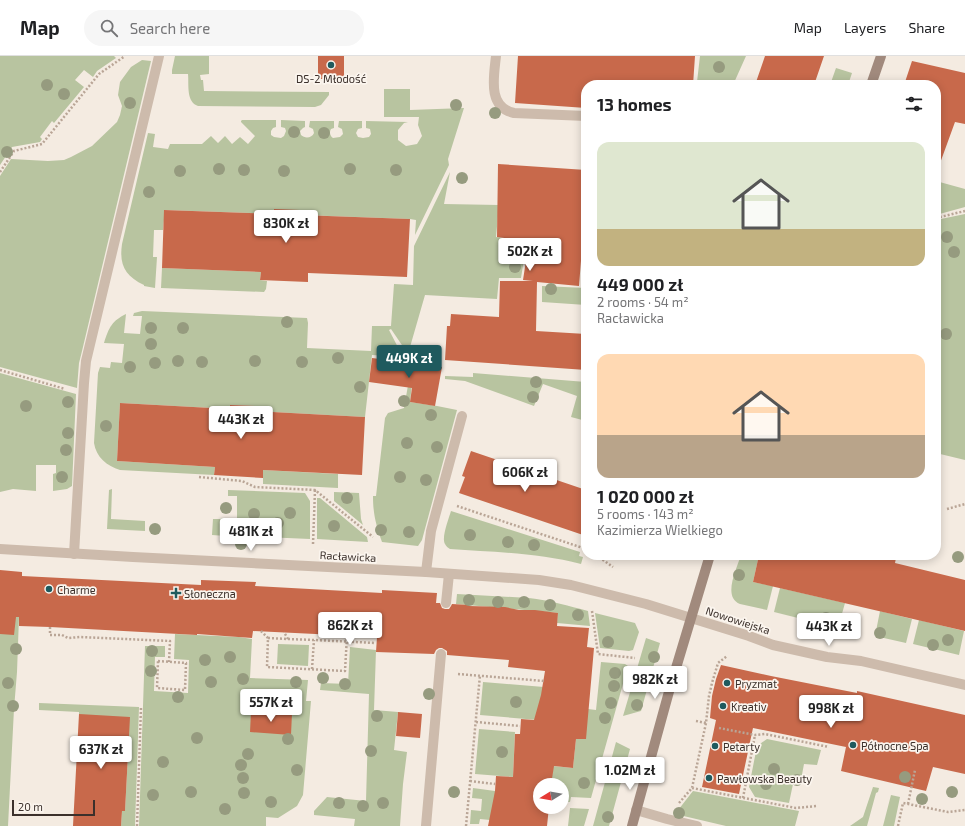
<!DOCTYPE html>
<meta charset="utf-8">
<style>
body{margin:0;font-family:"Exo 2",sans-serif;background:#f6f6f6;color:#202124;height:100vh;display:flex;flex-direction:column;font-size:15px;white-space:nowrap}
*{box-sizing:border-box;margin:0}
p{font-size:13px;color:#757577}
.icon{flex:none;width:22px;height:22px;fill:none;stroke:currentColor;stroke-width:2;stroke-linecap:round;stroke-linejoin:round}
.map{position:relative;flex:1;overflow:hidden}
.drawer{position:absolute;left:581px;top:24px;width:360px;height:480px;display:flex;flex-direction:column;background:#fff;border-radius:16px;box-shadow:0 2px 10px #0003}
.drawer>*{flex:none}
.needle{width:26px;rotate:259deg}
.fabs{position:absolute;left:533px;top:722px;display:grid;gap:8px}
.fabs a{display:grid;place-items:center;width:36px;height:36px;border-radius:50%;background:#fff;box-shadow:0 2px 10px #0003;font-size:20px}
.scale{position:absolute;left:12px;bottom:10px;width:83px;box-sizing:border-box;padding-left:4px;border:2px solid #3b302b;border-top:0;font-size:11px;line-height:14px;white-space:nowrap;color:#3b302b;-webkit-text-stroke:3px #fbf5ee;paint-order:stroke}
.price{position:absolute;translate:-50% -34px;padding:0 9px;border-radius:4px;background:#fff;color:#222;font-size:13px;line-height:26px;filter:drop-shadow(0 1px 2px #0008)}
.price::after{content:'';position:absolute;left:50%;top:24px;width:12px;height:9px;margin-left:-6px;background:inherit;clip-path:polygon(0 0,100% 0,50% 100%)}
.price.on{background:#1f5a5e;color:#fff}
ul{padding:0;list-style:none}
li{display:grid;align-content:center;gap:8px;height:212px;padding:0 16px}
li span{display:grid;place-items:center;height:124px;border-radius:12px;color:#555}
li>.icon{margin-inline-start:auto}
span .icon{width:72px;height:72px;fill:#fffc;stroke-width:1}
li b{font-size:17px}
h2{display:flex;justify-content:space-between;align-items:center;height:48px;padding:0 16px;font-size:17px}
header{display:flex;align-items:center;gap:24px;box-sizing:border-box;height:56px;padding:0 20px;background:#fff;border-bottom:1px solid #e0e0e0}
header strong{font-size:19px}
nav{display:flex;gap:22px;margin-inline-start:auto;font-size:14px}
.search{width:280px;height:36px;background:#f6f6f6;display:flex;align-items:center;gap:10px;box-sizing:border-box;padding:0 14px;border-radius:22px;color:#757577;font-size:15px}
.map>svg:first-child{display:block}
</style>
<header>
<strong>Map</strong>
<div class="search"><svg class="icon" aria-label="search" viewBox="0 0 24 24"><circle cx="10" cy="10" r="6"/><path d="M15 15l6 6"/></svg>Search here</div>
<nav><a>Map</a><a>Layers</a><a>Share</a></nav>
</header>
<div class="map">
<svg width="965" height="770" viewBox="0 0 965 770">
<rect width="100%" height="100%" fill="#f4ebe1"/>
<path fill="#b8c4a0" d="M0,0H114L116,2L97,15L93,21L84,14L75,24L84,31L54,67L52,65L40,81L42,83L40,86L12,91L0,109Z
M175,0H209V18L200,19L201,24H203L204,35L329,36V39L321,49L315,51L198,50C186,46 189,29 188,18H172V14Z
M700,0H746L733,29H716L697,26Z
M142,4L151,5L82,295L79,307L77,332L0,311V120L11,103L48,105L64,104L71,101L92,90L117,66L120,59L122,50L118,39L120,26L131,11Z
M836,12L852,17L848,29H830Z
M384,33H410V54L464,52L448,103L449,109L415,179L416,164L410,163L165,154L163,174H154L153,201H157L155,232L144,230V229C125,220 119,209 122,188L148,77L155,78L153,91L168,93L170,88H202L211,80L218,87L225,80L232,88L240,81L248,88L255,80L241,66V65L242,64H276V71L273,72L271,75V79L274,81L281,82L284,80L286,75L285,72L281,71V64L305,65V71L303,72L300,75L301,79C305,83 312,82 314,77L313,73L309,71L310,65H334V72L331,73C329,76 330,80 333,82L340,81L343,78L342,73L338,71L339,65H362V72L358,73L356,77L358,81L363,82L369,81L371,78L370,73L366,72V65L408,66L404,67L398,74V84L406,90L417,88L422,80L418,69L419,61H384Z
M450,116L444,148L499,149L496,181L524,184L526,191L521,222H499L497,243L425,239L408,298L391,273L389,274L403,301L372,299L365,361L254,355L255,350L230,349V353L120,347L117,405L215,411L214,419L120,414C107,410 96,401 94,387L98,317L100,311L110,312L111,306L122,307L124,288L104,287C109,271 112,265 126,258L124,277L140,278L142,260H133L134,257L142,255L307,262L308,267L307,292L371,295L372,270H391L394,228L413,229L414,190Z
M936,125L965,133V151L936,159Z
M965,158V404L936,397V323L941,306L936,304V164Z
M162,212L261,216L260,224L267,225L266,233L264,236L161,232Z
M542,230L586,232V249L542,246Z
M0,317L76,338L72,430L67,433L53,435V418L56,417V409H36V435L13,433L0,436Z
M473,317L586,326V365L571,361L577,340L543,328L534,350L465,325L445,323V320L473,321Z
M410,318L413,319L410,346L437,350L457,354L422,484L418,490L382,486C376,469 373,458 373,440H376L385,362L388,357L404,352Z
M263,414L338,418V432L263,428Z
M112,433L111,463L145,465V475L107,473L109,434Z
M228,434L305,437L310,445V483L264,481L245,478L231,479L226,480L212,479L213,463H221L222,462H237V440H228Z
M334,436L359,437L361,463L363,469L334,445Z
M317,442H320L367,481L368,486L317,483Z
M451,455L580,496L579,500L583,501L581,508C538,497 494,496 450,493C448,492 446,490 445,488C441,482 449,462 451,455Z
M741,499H759L753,526L773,530L767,554L740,548C722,541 737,512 741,499Z
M780,532L845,547L838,572L774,556Z
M457,538L529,542C549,544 569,550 588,555L590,570L557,567L558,557L456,548Z
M880,555L912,563L906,587L875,580Z
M595,557L635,567L639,576L633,594L629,595L600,592Z
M0,560L19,561L17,616L14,653L8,770H0Z
M919,564L964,575L959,599L913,588Z
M175,578L239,581L252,583L250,622L308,624L306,645H311L303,739L297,750L278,762L266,761V770H139L145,590H165V601H155L154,635L188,637L189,604L174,603Z
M646,582L660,587L641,655L623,660Z
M278,588L309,589L308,610L277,608Z
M350,591L376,594L374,654L398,656L394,694L407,696L403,728L400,770H354L355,763L314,759V755L327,741L366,745L369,638L320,634L321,627L348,628Z
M601,606L625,608L628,610L591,742L571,741L570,746L562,745V729H551L553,710L573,712L576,683L588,653L596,654Z
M483,626L544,631L538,664L480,659Z
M39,647L139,651L135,770H121L122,755H125L129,680L79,658V656L39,654Z
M479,673L515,676L513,721L475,718Z
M767,683L821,694L817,709L804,708L800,729L793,728L789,747L755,741L749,731L757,690Z
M616,686L630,693L609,770H593Z
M873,731L879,732L878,736L876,737L867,770H850L863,761Z
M473,732L495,735V736H501L490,764L480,763L479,768H470L471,754L481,755L482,743L472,742Z
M693,735L799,755L795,770H726L675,758Z
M891,739L900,741L894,770H883Z
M570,752L589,753L584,770H568Z"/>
<path fill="#c8694b" d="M318,0H344V23H318Z
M518,0H695L693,29H586V52L515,47Z
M765,0H824L814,29H755Z
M912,5L965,17V68L955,66L939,110H936V29H904Z
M498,108L586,114V167H584L579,230L537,226L536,275L586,278V314L445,304L447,270H450L451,258L499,261L500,225H533L523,224L529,185L497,181Z
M274,153L300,154V159L410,163L407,221L308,217V226L260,224L261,216L162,212L164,154L274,158Z
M372,302L442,311L435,350L410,346L412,332L369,326Z
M120,347L230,353V349L255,350L254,355L365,361L362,419L263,414V422L214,419L215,411L117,405Z
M471,395L586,434V480L459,437L465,421L462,420Z
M759,499H883L896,502L895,507L965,524V575L753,526Z
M0,514L22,516V520L201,529V524L256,526L255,530L382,537V534L437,537L436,547H440L442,552L445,553H449L451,550L452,548L469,549V550L505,551L519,554H535L558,557L557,570L589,572L587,591L594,592L586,683H576L573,712L554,710L551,729H540V751H549L547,770H488L495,735L496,720L513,721L515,678H520L521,663L534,664L541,639L545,615L508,611L509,604L447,599V595L442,592H439L436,594L434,598L376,596L377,581L253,575L252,582L197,578V579L50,571L19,570V561H16L14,579L0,578Z
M721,609L771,620L857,637V635L965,659V718L933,711L926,735L841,715L846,691L753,672L739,738L702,731L716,664L710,662L712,640L716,623Z
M251,656L292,657L291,679L250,676Z
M398,656L422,658L420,682L396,680Z
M79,658L130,661L125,755H122L121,770H73Z"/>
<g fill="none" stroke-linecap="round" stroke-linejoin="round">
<path stroke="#b9a596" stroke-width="2.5" stroke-dasharray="2 2" stroke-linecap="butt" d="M0,116L14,95L42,88L99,18L125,0
M936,162L965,155
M0,314L65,333
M199,421L242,425L255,431L315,434L373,481
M457,450L586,493
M947,453L965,448
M313,488L315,434
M596,499L613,511
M592,555L598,598L635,602
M50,571V579H62L68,582L80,581L170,585L169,606
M261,575L268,582L267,611L345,615L347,580
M268,582L288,583L284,576
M288,583L314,584L375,587
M158,605L186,607L185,634L157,632Z
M312,613L314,584
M458,618L544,625
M696,665L706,667
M476,666L520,670
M719,672L755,679L765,678L829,691
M470,725L495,728
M692,732L796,752L817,750
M743,742L755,679
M679,747L692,732L706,667L709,640L712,627L718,607L727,600
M908,748L915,714
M137,770L141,651
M466,770L480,619
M898,770L903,747L948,756L965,754"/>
<path stroke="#cdbbac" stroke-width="10" d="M496,0C494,20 487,51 514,57L586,60
M74,498L84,327L86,305L159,0
M426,516L431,475L462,360
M446,547L449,518
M636,754L667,763L697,770
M426,770L441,598"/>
<path stroke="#cdbbac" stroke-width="10" d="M0,493L133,501L426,516L539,524L571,529L646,548L749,580L773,589L827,601L861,605L965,629"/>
<path stroke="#a18a7d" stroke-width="10" d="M871,29L881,0
M632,770L670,632L710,499"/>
</g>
<g fill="#969b7f">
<circle cx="719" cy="11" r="6"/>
<circle cx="47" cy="29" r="6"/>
<circle cx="64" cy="38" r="6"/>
<circle cx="130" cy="47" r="6"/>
<circle cx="456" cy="49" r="6"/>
<circle cx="495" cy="57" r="6"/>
<circle cx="294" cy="76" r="6"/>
<circle cx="324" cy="77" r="6"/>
<circle cx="7" cy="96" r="6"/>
<circle cx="219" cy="113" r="6"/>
<circle cx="350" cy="113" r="6"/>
<circle cx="244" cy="114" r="6"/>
<circle cx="396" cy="114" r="6"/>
<circle cx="180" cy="115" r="6"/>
<circle cx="284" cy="115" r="6"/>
<circle cx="462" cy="122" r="6"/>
<circle cx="149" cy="136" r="6"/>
<circle cx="947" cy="181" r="6"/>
<circle cx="954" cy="196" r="6"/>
<circle cx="515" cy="211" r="6"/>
<circle cx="551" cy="233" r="6"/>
<circle cx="287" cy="266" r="6"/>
<circle cx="151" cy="272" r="6"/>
<circle cx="183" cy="272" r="6"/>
<circle cx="946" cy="278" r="6"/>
<circle cx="151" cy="288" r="6"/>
<circle cx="338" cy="302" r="6"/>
<circle cx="178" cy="305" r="6"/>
<circle cx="255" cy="305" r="6"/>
<circle cx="411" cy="305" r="6"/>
<circle cx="202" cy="306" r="6"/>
<circle cx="302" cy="306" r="6"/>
<circle cx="155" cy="307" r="6"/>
<circle cx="130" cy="311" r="6"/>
<circle cx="536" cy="326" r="6"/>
<circle cx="360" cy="331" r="6"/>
<circle cx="533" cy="341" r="6"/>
<circle cx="404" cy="345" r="6"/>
<circle cx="68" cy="346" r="6"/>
<circle cx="26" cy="350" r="6"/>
<circle cx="431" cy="359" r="6"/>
<circle cx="106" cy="370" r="6"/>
<circle cx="68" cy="377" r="6"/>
<circle cx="407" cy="387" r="6"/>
<circle cx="437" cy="391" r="6"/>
<circle cx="66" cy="394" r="6"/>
<circle cx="62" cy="421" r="6"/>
<circle cx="400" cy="421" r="6"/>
<circle cx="426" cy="424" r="6"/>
<circle cx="347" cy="442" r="6"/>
<circle cx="226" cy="452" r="6"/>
<circle cx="290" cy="457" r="6"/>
<circle cx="254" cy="458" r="6"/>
<circle cx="278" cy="467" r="6"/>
<circle cx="334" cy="470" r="6"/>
<circle cx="155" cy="473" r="6"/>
<circle cx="381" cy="474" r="6"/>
<circle cx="409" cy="476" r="6"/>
<circle cx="470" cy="479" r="6"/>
<circle cx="508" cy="486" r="6"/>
<circle cx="241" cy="488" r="6"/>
<circle cx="534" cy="489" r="6"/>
<circle cx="958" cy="501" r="6"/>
<circle cx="739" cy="519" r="6"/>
<circle cx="469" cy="544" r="6"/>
<circle cx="498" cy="546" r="6"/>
<circle cx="524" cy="546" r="6"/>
<circle cx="550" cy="549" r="6"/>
<circle cx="578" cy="559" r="6"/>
<circle cx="826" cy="562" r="6"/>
<circle cx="880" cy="577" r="6"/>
<circle cx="948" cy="584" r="6"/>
<circle cx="608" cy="586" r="6"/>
<circle cx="933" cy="589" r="6"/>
<circle cx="16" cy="593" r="6"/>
<circle cx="152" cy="595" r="6"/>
<circle cx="230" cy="601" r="6"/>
<circle cx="654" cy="601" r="6"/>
<circle cx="205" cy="604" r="6"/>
<circle cx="151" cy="615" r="6"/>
<circle cx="615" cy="617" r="6"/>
<circle cx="323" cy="622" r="6"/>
<circle cx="243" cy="623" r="6"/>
<circle cx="211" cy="626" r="6"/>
<circle cx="296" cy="626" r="6"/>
<circle cx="645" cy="626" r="6"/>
<circle cx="8" cy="627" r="6"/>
<circle cx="345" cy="628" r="6"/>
<circle cx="614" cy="630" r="6"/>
<circle cx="429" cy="638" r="6"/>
<circle cx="178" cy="641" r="6"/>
<circle cx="516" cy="646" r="6"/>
<circle cx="611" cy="647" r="6"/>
<circle cx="637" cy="649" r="6"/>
<circle cx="13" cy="650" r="6"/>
<circle cx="377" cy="660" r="6"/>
<circle cx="605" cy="662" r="6"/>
<circle cx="197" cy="682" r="6"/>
<circle cx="288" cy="683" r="6"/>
<circle cx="371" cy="695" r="6"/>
<circle cx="502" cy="696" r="6"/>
<circle cx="248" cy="698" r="6"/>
<circle cx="163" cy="706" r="6"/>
<circle cx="241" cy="709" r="6"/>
<circle cx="619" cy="710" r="6"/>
<circle cx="774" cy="713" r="6"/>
<circle cx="297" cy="714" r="6"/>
<circle cx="905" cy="721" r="6"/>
<circle cx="243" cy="722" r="6"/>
<circle cx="797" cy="724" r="6"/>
<circle cx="584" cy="727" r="6"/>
<circle cx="766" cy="728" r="6"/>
<circle cx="191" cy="736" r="6"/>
<circle cx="454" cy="736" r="6"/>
<circle cx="952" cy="736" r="6"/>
<circle cx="244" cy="737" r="6"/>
<circle cx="153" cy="739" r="6"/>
<circle cx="922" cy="743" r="6"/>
<circle cx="271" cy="746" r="6"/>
<circle cx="339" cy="747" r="6"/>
<circle cx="383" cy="747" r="6"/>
<circle cx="363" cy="750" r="6"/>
<circle cx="225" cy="753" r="6"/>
<circle cx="679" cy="757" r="6"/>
<circle cx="608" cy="761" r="6"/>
</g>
<g fill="#1f5a5e" stroke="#fbf5ee" stroke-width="1.5">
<circle cx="331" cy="9" r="4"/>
<circle cx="49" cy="533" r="4"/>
<path d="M174 531h4v4h4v4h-4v4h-4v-4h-4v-4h4z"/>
<circle cx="727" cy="627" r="4"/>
<circle cx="723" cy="650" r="4"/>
<circle cx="853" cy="689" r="4"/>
<circle cx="715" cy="690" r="4"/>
<circle cx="709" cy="722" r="4"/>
</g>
<g text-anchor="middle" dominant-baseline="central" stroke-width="3.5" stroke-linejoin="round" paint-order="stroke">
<g font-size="11" fill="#3b302b" stroke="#fbf5ee" text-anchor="start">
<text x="331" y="22" text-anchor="middle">DS-2 Młodość</text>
<text x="57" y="533">Charme</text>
<text x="184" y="537">Słoneczna</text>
<text x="735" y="627">Pryzmat</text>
<text x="731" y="650">Kreativ</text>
<text x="861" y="689">Północne Spa</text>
<text x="723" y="690">Petarty</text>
<text x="717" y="722">Pawłowska Beauty</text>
</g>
<g font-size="11" fill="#3b302b" stroke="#fbf5ee">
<text transform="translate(348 500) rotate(3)">Racławicka</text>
<text transform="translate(738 564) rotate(18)">Nowowiejska</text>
</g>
</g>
</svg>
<div class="fabs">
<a><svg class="needle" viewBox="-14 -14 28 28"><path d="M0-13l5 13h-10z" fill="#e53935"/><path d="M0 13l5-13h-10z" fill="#757577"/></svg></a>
</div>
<div class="scale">20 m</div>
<b class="price" style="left:286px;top:188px">830K zł</b>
<b class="price" style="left:530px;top:216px">502K zł</b>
<b class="price on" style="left:409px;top:323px">449K zł</b>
<b class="price" style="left:241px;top:384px">443K zł</b>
<b class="price" style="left:525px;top:437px">606K zł</b>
<b class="price" style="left:251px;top:496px">481K zł</b>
<b class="price" style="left:350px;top:590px">862K zł</b>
<b class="price" style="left:829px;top:591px">443K zł</b>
<b class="price" style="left:655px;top:644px">982K zł</b>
<b class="price" style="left:271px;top:667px">557K zł</b>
<b class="price" style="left:831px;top:673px">998K zł</b>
<b class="price" style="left:101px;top:714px">637K zł</b>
<b class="price" style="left:630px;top:735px">1.02M zł</b>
<section class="drawer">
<h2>13 homes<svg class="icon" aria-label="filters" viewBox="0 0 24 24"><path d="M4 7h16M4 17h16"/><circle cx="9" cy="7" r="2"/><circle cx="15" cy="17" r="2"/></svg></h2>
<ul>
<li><span style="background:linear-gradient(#dfe7d0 70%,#c2b280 0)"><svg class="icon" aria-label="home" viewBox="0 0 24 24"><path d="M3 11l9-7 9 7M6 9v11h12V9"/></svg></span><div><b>449 000 zł</b><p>2 rooms · 54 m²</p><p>Racławicka</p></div></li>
<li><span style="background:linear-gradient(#ffd9b3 65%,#b9a48a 0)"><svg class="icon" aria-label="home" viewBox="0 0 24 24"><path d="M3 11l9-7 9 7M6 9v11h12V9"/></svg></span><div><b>1 020 000 zł</b><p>5 rooms · 143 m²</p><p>Kazimierza Wielkiego</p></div></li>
</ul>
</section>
</div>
